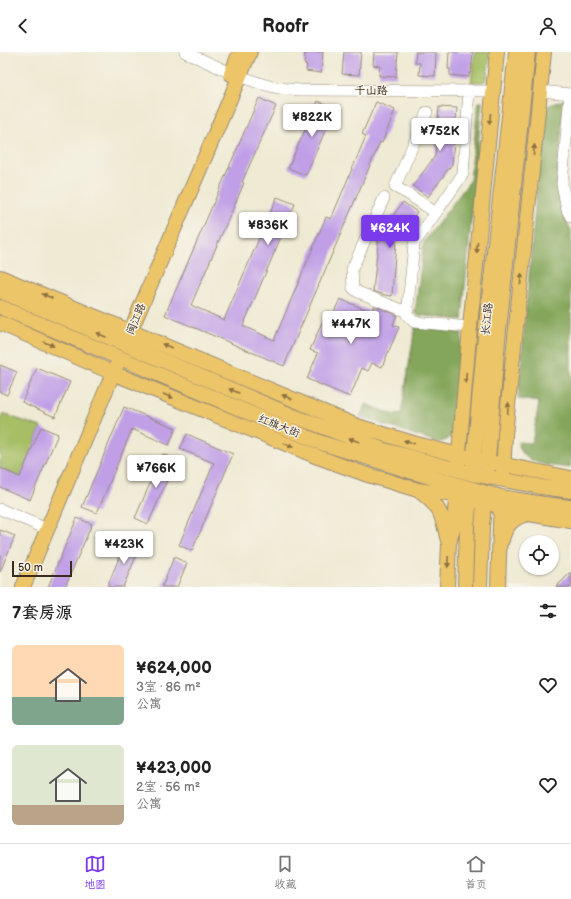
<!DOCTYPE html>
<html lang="zh">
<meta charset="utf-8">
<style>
body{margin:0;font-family:"Balsamiq Sans","LXGW WenKai TC",sans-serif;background:#f6f6f6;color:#222;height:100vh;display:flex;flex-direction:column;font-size:15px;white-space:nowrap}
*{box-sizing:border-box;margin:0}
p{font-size:13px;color:#767676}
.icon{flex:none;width:22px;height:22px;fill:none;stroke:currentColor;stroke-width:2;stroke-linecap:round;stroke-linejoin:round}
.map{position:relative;height:535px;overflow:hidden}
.details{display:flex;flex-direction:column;background:#fff;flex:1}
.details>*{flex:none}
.buttons{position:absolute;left:519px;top:483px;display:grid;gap:8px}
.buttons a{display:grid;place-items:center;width:40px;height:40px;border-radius:50%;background:#fff;box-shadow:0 1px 3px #0004;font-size:20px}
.scale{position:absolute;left:12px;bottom:10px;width:60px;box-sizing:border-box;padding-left:4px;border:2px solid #3b2a1e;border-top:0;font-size:11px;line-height:14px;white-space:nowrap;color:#3b2a1e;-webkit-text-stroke:3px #f7f3e8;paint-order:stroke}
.price{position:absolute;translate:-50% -34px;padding:0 9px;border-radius:4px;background:#fff;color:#222;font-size:13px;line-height:26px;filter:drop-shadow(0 1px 2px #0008)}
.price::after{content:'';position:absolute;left:50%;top:24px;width:12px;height:9px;margin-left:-6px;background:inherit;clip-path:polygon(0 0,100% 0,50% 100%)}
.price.selected{background:#7c3aed;color:#fff}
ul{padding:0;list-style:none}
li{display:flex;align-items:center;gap:12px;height:100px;padding:0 12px}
li span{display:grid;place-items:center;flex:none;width:112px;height:80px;border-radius:6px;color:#555}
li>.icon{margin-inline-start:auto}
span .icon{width:48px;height:48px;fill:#fffc;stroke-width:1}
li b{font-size:17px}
h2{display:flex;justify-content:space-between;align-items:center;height:48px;padding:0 12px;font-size:17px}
header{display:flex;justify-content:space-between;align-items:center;height:52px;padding:0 12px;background:#fff;font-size:18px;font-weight:800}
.dock{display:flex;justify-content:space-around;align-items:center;height:56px;border-top:1px solid #e0e0e0;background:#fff;font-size:11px;color:#767676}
.dock a{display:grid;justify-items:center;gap:2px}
.dock .selected{color:#7c3aed}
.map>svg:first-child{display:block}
</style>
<header><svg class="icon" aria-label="back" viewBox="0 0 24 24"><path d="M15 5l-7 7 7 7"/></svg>Roofr<svg class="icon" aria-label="person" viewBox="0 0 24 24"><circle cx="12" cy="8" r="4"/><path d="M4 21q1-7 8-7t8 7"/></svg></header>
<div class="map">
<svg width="571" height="535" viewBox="0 0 571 535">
<rect width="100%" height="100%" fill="#f7f3e8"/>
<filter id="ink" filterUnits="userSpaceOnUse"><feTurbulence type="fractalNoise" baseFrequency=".025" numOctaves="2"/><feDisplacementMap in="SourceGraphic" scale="8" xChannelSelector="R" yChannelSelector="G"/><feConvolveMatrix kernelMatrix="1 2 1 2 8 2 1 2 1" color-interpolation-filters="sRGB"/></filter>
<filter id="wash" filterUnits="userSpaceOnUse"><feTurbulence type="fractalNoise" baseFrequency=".012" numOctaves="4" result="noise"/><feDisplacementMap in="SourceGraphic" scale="16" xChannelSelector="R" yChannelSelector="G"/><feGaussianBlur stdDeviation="0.9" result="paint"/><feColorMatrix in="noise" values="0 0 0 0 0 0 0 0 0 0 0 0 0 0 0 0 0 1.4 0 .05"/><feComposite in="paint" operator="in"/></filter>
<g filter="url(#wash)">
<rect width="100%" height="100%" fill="#efead3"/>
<path fill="#a6bf65" stroke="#707442" d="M475,0H490L487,25L484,30H471Z
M3,362L41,375L20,425L0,416V369Z"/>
<path fill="#84a65a" stroke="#60683c" d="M564,48L557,132L562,159L571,179V398L570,416C550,413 522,414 518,390L532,391L539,350L518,347L544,55Z
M478,50H482L462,268L418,263L415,261L424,190L470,129Z
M415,275L462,281L453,381C449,388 444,390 437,390L360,365L365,352L395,363L401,362Z"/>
<g id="blocks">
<path fill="#c09fe7" d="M308,0H323L321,21L306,19L307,13L304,12L305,2H307Z
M344,0H361L359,23L342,22Z
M374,0H398L396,25L379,24L380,14L373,13Z
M416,0H436L435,24L419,23L420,11H415Z
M449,0H473L471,21H469V25L450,23V17H448Z
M259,46L276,54L242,130L244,131L191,253L224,268L277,145L295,152L243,274L274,288L326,165L331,167L366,84L362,82L376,50L395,58L382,91L380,90L284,314L165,263Z
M318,49L335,56L306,123L288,116Z
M439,55L457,56L452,112L428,145L413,134L435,104Z
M403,150L417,160L396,189L392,244L385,243L373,239L379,183Z
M340,247L372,260L374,254L397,263L393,273L399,275L382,315L372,311L368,319L362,316L350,345L307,327L318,301L310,298L327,259L333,262Z
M0,313L17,320L7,343L0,340Z
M37,316L70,330L55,365L22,350Z
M124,355L176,376L169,393L132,377L97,461L82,455Z
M41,375L58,382L30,448L0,435V416L20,425Z
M187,382L233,402L192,499L179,493L214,411L180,397Z
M163,402L176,408L148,472L135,466Z
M77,466L92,472L65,535H48Z
M0,478L15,484L0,520Z
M126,489L140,495L123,535H107Z
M174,505L187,511L177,535H162Z
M571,520V535H556Z"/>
</g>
</g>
<g filter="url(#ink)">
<use href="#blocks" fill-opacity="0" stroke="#958a78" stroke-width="1"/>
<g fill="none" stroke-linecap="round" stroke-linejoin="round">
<defs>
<path id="minor" d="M185,0L231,21L262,32L278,36L300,38L493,39
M469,38L463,122L414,192L407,263L414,270L470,275
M540,39L571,42
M570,42L562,132L567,158L571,165
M427,60L395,135L408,142L436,161
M384,146L352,217L353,236L358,240L407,260
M0,457L47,477"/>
<path id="major" d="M231,22L240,0
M0,225L357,374L413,391L474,407L571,426
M0,239L291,363L384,398L473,422L541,435L571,439
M0,255L273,371L322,391L416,421L501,445L544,452L571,455
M0,271L113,321L318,405L365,422L418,438L447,442L484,450L529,462L571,469
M127,287L250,0
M458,412L470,275L497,0
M473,415L485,283L516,0
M487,419L498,288L528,0
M503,423L505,383L544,0
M418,438C441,455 442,462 448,489
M502,488C505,474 514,464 529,462
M23,535L117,312
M447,535L449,492L454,471L457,437
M465,535L467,474L471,438
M480,535L482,475L485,442
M498,535L501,445"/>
</defs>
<use href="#minor" stroke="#958a78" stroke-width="12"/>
<use href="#major" stroke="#958a78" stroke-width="16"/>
<use href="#minor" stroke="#fff" stroke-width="11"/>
<use href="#major" stroke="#edc569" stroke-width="14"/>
</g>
<defs><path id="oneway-solid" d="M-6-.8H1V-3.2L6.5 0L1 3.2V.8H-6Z"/></defs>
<g fill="#8b7040">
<use href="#oneway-solid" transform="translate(490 67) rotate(96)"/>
<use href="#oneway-solid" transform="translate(534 98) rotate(-84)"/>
<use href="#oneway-solid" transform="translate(477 196) rotate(96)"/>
<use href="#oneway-solid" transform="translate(521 227) rotate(-84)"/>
<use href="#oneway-solid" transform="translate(47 244) rotate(-157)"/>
<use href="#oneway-solid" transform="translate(101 283) rotate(-157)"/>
<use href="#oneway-solid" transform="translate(49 292) rotate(23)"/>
<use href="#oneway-solid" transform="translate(167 294) rotate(-157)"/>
<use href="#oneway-solid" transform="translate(466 326) rotate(94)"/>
<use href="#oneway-solid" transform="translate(234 339) rotate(-157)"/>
<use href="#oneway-solid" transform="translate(168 344) rotate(23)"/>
<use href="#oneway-solid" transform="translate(287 345) rotate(-157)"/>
<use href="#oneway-solid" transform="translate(508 356) rotate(-84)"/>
<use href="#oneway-solid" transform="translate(354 388) rotate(-160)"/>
<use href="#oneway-solid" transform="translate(409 390) rotate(-163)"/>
<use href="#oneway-solid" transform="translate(288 393) rotate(22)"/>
<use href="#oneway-solid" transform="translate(448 510) rotate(92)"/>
</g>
</g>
<g text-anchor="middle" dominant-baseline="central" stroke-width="3" stroke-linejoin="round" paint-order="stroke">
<g font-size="11" fill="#3b2a1e" stroke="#f7f3e8">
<text x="371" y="38">千山路</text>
<text transform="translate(136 267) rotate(-67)">闽江路</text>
<text transform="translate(487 267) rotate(-84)">长江路</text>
<text transform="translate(279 374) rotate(22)">红旗大街</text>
</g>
</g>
</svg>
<div class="buttons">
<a><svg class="icon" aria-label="locate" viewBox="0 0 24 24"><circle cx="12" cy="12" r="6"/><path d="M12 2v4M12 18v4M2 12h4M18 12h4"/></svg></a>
</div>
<div class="scale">50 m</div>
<b class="price" style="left:312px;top:86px">¥822K</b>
<b class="price" style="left:440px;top:100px">¥752K</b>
<b class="price" style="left:268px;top:194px">¥836K</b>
<b class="price selected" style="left:390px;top:197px">¥624K</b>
<b class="price" style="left:351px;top:293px">¥447K</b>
<b class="price" style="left:156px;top:437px">¥766K</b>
<b class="price" style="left:124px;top:513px">¥423K</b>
</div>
<section class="details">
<h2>7套房源<svg class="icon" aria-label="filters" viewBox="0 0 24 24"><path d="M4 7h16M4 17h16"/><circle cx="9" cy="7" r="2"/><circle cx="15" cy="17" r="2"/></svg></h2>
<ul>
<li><span style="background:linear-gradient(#ffd9b3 65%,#7fa58c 0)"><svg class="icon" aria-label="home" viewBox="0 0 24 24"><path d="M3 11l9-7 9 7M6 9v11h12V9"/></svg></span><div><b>¥624,000</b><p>3室 · 86 m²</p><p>公寓</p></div><svg class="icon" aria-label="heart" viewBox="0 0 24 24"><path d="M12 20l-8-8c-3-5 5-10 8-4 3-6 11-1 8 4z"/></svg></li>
<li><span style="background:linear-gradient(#dfe7d0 75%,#b9a48a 0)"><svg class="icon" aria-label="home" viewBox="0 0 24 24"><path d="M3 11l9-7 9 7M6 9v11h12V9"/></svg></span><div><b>¥423,000</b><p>2室 · 56 m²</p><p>公寓</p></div><svg class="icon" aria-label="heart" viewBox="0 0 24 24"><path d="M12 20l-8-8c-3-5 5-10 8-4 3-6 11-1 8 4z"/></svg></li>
</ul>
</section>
<nav class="dock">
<a class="selected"><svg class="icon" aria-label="map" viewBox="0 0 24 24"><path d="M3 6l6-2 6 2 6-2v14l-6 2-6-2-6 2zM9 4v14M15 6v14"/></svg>地图</a>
<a><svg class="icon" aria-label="saved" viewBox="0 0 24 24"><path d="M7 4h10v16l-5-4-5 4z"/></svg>收藏</a>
<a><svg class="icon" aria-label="home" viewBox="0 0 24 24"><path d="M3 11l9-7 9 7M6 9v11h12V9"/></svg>首页</a>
</nav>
